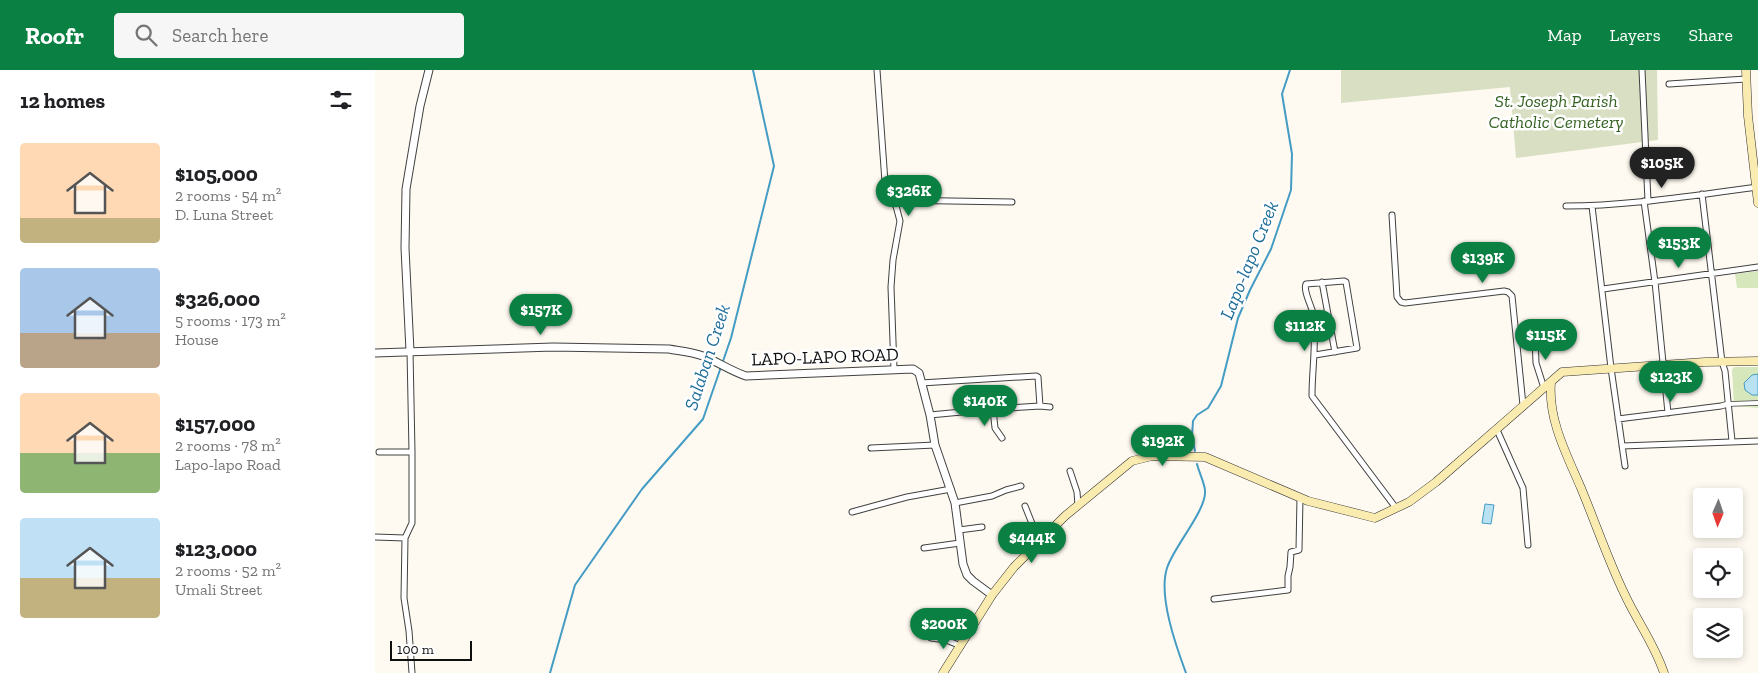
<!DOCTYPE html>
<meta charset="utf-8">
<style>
body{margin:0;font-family:"Zilla Slab",serif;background:#f6f6f6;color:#202124;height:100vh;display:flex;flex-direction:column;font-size:19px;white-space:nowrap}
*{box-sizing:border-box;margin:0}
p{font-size:16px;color:#757577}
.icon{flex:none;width:28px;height:28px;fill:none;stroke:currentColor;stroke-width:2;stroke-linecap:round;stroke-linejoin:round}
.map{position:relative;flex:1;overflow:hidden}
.sheet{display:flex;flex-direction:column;background:#fff;width:375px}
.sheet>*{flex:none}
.needle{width:32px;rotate:182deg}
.tools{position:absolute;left:1318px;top:418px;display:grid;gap:10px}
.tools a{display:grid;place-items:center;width:50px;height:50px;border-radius:5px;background:#fff;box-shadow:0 2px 8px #0003;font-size:25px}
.scale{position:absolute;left:15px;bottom:12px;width:82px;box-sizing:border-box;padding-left:5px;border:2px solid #0e0e0e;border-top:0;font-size:14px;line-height:18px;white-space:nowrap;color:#0e0e0e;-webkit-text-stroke:4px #fff;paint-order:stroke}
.price{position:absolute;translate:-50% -42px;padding:0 11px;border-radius:18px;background:#0b8043;color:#fff;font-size:16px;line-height:32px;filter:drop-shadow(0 1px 2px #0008)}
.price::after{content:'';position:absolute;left:50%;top:30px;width:15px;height:11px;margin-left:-8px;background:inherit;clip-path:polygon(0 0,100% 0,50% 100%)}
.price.selected{background:#222;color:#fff}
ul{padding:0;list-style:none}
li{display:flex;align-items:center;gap:15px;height:125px;padding:0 20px}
li span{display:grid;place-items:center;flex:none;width:140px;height:100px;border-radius:5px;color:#555}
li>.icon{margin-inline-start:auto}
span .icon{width:60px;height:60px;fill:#fffc;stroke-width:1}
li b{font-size:21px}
h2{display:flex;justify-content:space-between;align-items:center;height:60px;padding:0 20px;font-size:21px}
header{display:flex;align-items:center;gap:30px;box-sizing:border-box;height:70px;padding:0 25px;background:#0b8043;color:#fff}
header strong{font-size:24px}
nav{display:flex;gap:28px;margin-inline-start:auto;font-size:18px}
.search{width:350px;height:45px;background:#f6f6f6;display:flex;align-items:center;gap:12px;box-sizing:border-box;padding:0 18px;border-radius:5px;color:#757577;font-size:19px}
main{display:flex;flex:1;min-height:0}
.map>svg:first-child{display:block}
</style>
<header>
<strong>Roofr</strong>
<div class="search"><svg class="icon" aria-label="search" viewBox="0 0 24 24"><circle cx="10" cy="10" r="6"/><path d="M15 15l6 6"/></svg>Search here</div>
<nav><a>Map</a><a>Layers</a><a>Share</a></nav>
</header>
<main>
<section class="sheet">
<h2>12 homes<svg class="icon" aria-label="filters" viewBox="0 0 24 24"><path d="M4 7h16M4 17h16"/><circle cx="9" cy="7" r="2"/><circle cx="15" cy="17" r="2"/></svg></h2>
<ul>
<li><span style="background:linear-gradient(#ffd9b3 75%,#c2b280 0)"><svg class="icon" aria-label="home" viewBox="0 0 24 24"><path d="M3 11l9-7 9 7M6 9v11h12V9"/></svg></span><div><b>$105,000</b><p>2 rooms · 54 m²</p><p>D. Luna Street</p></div></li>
<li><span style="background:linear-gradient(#a9c7e8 65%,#b9a48a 0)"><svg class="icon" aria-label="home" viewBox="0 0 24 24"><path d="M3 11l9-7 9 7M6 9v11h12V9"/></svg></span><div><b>$326,000</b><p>5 rooms · 173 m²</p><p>House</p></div></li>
<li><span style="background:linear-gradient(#ffd9b3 60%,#8fb573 0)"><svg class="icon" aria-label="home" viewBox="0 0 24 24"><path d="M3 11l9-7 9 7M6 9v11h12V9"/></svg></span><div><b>$157,000</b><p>2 rooms · 78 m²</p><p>Lapo-lapo Road</p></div></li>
<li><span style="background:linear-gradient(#bfe0f5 60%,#c2b280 0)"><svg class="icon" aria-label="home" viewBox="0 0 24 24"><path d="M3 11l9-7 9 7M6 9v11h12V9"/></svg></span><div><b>$123,000</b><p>2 rooms · 52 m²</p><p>Umali Street</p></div></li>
</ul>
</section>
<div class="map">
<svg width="1383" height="603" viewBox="0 0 1383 603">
<rect width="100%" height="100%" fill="#fefaf1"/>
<path fill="#d6e7bc" d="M1383,201V218H1362L1360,204Z
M1359,297H1383V338L1359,336L1357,300Z"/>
<path fill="#d8dfc2" d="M966,0H1282L1283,70L1141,88L1135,17L966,33Z"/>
<path fill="#b8e1f2" stroke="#449cc5" d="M1383,304V325H1377L1370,320L1369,313L1377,305Z
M1110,434L1119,435L1116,454L1107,453Z"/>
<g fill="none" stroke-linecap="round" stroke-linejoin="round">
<path stroke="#449cc5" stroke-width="2" d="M820,381L817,366L818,351L822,345L833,338L846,316L863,248L875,220L896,179L916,120L917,84L907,24L915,0
M175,603L200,515L267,419L328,349L356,268L399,96L378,0
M811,603C801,576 783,526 792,498C799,476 832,440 830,420C829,412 824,402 822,394"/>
<defs>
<path id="pedestrian" d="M1353,334L1383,333"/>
<path id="minor" d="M502,0L511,126L521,136L525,151L518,190L516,217L519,299
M1267,0L1273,131
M1294,14L1371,9
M1327,124L1347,292L1350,301L1357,371
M514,130L637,132
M1269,131L1280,212L1293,343
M1191,136C1255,136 1319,125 1383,117
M1217,136L1236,298L1250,396
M1017,145L1022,227L1026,232L1030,233L1129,221L1133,222L1137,226L1148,335
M947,212L960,282
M1228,219L1383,197
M1160,266L1161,293L1169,318
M35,281L37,382V453L30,468L29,528L34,561L37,603
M940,285L982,278L971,212L969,211L931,214C928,220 936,235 938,243C942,271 937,298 937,326L1021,438
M546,313L661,306L663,307L665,336L618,339L555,345
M665,336L675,337
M618,339L620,358L627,368
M1243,349L1346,336L1353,334
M1122,360L1148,418L1153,475
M1247,376L1383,371
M496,378L560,375
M4,382H37
M695,401L702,422L703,435
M580,433L617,426L631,420L646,416
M650,436L664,471
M477,442L532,427L576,419
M584,460L607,457
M0,467L30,468
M549,478L585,473
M839,529L913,520V506L915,497L916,482L924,480L925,427
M556,568L571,570L586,576"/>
<path id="tertiary" d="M35,281L30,178L31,119L45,36L54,0
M0,283L178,277L294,279C305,281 317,282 328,286C343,292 356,301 371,306L538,299L544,303L555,345L560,375L580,433L588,494L592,505L598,511L617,525"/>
<path id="secondary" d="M1371,0L1373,46L1383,133
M1176,313C1173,350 1192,385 1206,418C1221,454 1233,490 1250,525C1262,551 1280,575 1289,603
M568,603L617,525L639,497L690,446L757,391L777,386L830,387L933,431L1000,448L1034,432L1061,412L1187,302L1330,292L1383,291"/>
</defs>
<use href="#pedestrian" stroke="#414141" stroke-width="5.5"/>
<use href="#minor" stroke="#414141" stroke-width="7"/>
<use href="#tertiary" stroke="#414141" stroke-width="9"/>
<use href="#secondary" stroke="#303030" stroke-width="9"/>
<use href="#pedestrian" stroke="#fff" stroke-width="4"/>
<use href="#minor" stroke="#fff" stroke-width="5"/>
<use href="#tertiary" stroke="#fff" stroke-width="7"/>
<use href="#secondary" stroke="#faecb0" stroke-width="8"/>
</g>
<g text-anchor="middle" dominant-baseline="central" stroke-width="5" stroke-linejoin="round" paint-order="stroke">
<g font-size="18" font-style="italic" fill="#356222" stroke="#fff">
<text x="1181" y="31">St. Joseph Parish<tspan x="1181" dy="21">Catholic Cemetery</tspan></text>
</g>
<g font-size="18" fill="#0e0e0e" stroke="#fff">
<text transform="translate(450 287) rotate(-2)">LAPO-LAPO ROAD</text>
</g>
<g font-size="19" font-style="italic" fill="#1f6d99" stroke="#fff">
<text transform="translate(874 190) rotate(-68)">Lapo-lapo Creek</text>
<text transform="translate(332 287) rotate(-72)">Salaban Creek</text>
</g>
</g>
</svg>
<div class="tools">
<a><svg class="needle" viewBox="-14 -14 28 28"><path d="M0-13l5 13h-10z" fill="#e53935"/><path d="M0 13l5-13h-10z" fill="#757577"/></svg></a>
<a><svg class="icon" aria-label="locate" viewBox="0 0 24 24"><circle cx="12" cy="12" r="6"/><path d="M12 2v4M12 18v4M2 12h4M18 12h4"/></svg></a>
<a><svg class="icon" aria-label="layers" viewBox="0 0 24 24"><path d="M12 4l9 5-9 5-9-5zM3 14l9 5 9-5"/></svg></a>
</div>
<div class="scale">100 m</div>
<b class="price selected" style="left:1287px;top:119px">$105K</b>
<b class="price" style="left:534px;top:147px">$326K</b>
<b class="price" style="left:1304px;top:199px">$153K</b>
<b class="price" style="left:1108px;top:214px">$139K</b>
<b class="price" style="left:166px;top:266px">$157K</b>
<b class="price" style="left:930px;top:282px">$112K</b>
<b class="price" style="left:1171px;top:291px">$115K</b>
<b class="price" style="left:1296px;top:333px">$123K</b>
<b class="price" style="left:610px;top:357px">$140K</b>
<b class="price" style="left:788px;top:397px">$192K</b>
<b class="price" style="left:657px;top:494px">$444K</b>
<b class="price" style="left:569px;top:580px">$200K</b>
</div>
</main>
